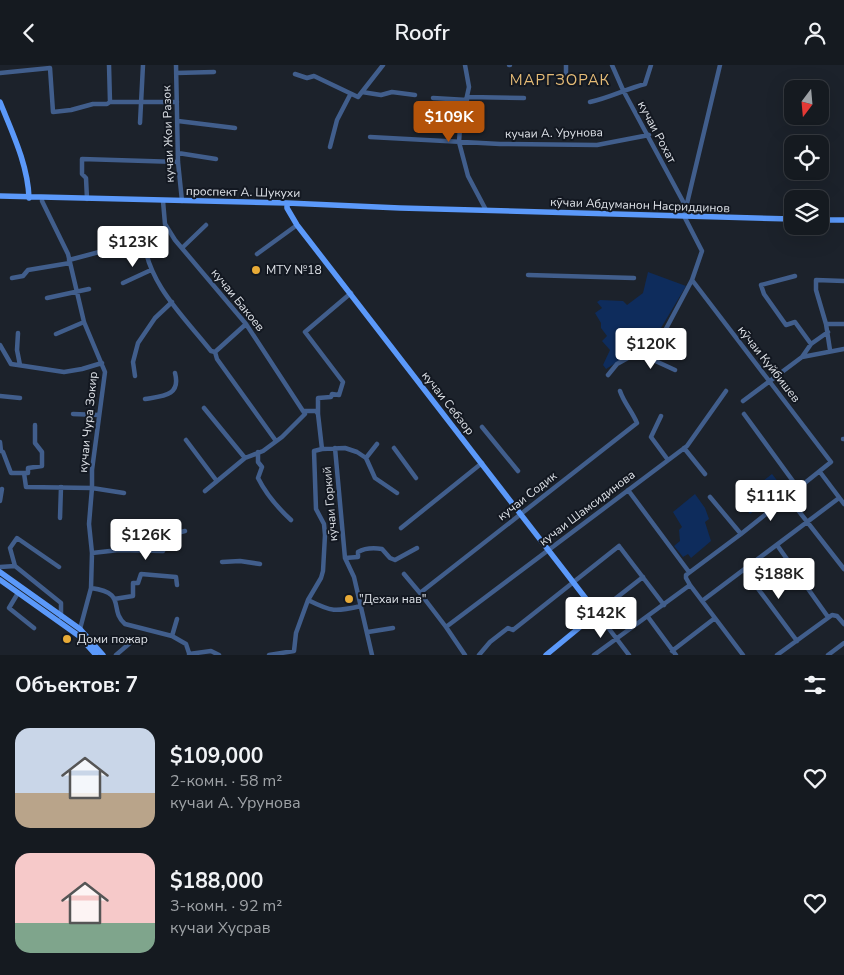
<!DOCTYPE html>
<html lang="ru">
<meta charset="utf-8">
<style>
body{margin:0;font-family:"Nunito Sans",sans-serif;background:#1e2329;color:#f1f3f6;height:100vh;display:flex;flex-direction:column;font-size:19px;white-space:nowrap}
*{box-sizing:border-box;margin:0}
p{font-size:16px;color:#9da1a5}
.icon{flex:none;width:28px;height:28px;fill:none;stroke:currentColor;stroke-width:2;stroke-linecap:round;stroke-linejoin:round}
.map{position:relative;height:590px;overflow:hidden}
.panel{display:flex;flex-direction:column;background:#151a20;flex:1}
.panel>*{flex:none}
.needle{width:32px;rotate:196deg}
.buttons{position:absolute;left:784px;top:15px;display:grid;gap:10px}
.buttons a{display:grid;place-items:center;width:45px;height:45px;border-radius:10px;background:#151a20;box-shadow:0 5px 20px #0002,0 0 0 1px #34383e;font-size:25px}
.price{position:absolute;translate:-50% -42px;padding:0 11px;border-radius:5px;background:#fff;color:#222;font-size:16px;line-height:32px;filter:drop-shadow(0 1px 2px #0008)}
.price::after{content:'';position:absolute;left:50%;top:30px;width:15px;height:11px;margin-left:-8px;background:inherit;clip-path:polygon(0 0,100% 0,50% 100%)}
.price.active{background:#b45309;color:#fff}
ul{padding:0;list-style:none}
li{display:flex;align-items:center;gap:15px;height:125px;padding:0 15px}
li span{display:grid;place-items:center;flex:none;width:140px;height:100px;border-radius:15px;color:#555}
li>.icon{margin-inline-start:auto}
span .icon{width:60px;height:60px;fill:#fffc;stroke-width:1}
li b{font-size:21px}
h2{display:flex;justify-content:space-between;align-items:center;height:60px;padding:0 15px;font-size:21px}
header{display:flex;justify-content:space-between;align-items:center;height:65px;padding:0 15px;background:#151a20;font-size:22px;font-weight:600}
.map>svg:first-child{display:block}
</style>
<header><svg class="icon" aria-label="back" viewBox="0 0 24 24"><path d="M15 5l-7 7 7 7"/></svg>Roofr<svg class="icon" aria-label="person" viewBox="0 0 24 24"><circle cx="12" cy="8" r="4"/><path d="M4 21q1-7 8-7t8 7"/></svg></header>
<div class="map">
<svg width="844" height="590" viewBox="0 0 844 590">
<rect width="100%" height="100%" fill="#1c222b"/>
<path fill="#0e2c5c" d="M648,207L686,221L655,273L606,304L603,300L610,285L602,276L607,271L601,263V258L595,248L602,243L597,237L600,235L623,236L627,240L643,228Z
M772,409L783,423L750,449L738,435Z
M695,429L705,443L709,454L705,457L711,476L691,493L688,489L683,492L674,481L680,476L679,465L682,462L673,447Z"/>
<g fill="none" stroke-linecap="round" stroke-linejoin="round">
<path stroke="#415e8c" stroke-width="4.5" d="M109,0L110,37H177
M176,0L178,97L182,136
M465,0L469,22L460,63L459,77L468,111L486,145
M509,0H510
M566,0V12
M612,0L623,25L686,142
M0,8L50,3L53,47L71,45L93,39H107L110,37
M176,8L214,7
M295,9L307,13L314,11L358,32L383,0
M362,27L381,30L392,27L415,30
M468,32L524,33
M433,33L467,35
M590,37C609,33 626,24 645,19L651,0
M178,56L235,63
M140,58L143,0
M370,72L500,79L597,80L649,70
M330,82L337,55L350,30
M178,88L216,94
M42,133V136L68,189L84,257L105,307L92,405V423L89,459L92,488L91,523L80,564
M87,134L86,113L82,109V94L178,97
M163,136L165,159L175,175L246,259L303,346
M144,174C147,218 185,253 211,286L215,287L217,294L276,376
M182,183L206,160
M257,189L297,160
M69,195L103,186
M528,210L634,213
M795,211L761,220L764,229L786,260L795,257L811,279
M12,213L23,211L28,205L70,198
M692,215L831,397L741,469L686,510V513L690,520L743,590
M123,218L151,205
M47,233L89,224
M826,259H844
M18,268L17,285L20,300
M56,269L84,257
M660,275L676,281
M0,280L11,299L64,307L82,304L102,298
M830,285L826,259L816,225V215L844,216
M215,287L246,259
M636,287L675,305
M802,292L811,279L828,267
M608,310L617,299L660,275L692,215L702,186L684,151L720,0
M135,311L133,297L138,278L155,253L172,237
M0,331L20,333
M145,334C163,331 181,331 175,308
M743,336L802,292L844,284
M204,343L245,393
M303,346H316L318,349L322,384L345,383L357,387L366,393L375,413L397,428
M73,349L99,350
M318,349V333L331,332L332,329L339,330L343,317L305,267L351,228
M744,349L798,423
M661,351L651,372L668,395
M482,362L518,406
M843,374H844
M186,375L216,415
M0,377L1,386L3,387L11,408H28V403L42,401V387L35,378V360
M335,383L345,493L354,512L372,590
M394,383L416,413
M684,383L705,409
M258,387V397L262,402L258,413C266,429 278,443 291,455
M366,393L377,379
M820,407L844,439
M24,408L26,422L92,423L124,428
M628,425L689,507
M205,426L245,393L263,386L282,372L305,349L303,346
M787,431L844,504
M710,432L741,469
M0,436L2,424
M60,453L61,422
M401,463L482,398
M777,480L828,552
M92,488L119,485L163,486L165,482V471L185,466
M345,493L358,492V487C365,483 375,483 382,484L390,493L395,495L417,483
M222,497L240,496L260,499
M15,501L10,483L17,473L59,502
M0,502L15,501L61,538V552
M744,505L797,576
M404,509L420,528L637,358C632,346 624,338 620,326
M91,523C128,528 108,544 125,559L172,571L186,579L189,588
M18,528L9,543L34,563
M420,528L446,562L465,590
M114,534L133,531V518H138L141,509L176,512L177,520
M308,535C332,547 335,547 361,541
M702,536L839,433
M648,552L676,590
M446,562L687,381L726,326
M368,567L393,563
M172,571L177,554
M672,586L715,553
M189,589L211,586L219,590
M116,590L130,578
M269,590L294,586L296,568L308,535L321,513L323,506L325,470L324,459L316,444L314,386L322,384
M479,590L490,577L508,563L513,565L619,481L664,540
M594,590L690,520
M629,590L597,548L643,512
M777,590L832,550L837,551L844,559
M828,590L844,578"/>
<path stroke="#5b99fa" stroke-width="5.5" d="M0,37C12,67 28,100 29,133
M0,131L287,138L400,143L792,154
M287,138V143L297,160L597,548L546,590
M820,155H844
M0,507L80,564L103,590
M0,515L79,571L96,590"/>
</g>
<g fill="#e8ab37" stroke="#131821" stroke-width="2">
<circle cx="256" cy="205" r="5"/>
<circle cx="349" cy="534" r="5"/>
<circle cx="67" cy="574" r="5"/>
</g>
<g text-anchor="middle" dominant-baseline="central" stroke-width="4" stroke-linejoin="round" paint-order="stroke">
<g font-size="12" fill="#dee2e8" stroke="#131821">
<text transform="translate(657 67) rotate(62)">кучаи Рохат</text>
<text transform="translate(554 68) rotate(-1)">кучаи А. Урунова</text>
<text transform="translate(168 69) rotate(-92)">кучаи Жои Разок</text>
<text transform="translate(243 127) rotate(1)">проспект А. Шукухи</text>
<text transform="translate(640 140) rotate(2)">кӯчаи Абдуманон Насриддинов</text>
<text transform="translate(238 235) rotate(51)">кучаи Бакоев</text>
<text transform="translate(769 299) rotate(52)">кӯчаи Куйбишев</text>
<text transform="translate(448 338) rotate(52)">кучаи Себзор</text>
<text transform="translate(88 357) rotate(-84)">кучаи Чура Зокир</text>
<text transform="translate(527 431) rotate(-38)">кучаи Содик</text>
<text transform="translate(330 439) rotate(-95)">кӯчаи Горкий</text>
<text transform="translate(587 443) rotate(-37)">кучаи Шамсидинова</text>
</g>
<g font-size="12" fill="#dee2e8" stroke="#131821" text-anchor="start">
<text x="266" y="205">МТУ №18</text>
<text x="359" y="534">"Дехаи нав"</text>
<text x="77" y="574">Доми пожар</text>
</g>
<g font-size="15" letter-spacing="1" fill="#e6bc77" stroke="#131821">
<text x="560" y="15">МАРГЗОРАК</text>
</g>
</g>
</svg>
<div class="buttons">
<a><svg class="needle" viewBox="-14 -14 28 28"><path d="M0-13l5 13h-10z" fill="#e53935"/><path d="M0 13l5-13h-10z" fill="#9da1a5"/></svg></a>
<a><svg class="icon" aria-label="locate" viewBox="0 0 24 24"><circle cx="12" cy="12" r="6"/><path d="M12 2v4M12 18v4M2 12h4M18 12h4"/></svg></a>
<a><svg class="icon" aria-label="layers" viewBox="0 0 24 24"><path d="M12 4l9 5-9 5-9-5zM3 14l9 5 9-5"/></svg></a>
</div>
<b class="price active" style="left:449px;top:78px">$109K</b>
<b class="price" style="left:133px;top:203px">$123K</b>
<b class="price" style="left:651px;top:305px">$120K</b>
<b class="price" style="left:771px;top:457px">$111K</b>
<b class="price" style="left:146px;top:496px">$126K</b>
<b class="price" style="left:779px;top:535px">$188K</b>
<b class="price" style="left:601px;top:574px">$142K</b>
</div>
<section class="panel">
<h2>Объектов: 7<svg class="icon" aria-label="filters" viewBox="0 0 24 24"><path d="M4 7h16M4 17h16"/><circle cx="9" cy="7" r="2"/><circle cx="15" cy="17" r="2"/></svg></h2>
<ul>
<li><span style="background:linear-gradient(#c9d6e8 65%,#b9a48a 0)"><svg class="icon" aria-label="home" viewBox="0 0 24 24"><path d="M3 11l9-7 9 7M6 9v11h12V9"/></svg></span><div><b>$109,000</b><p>2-комн. · 58 m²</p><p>кучаи А. Урунова</p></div><svg class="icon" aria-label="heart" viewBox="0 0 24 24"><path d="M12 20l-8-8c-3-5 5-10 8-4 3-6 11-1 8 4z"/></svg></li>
<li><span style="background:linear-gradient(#f6c9c9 70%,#7fa58c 0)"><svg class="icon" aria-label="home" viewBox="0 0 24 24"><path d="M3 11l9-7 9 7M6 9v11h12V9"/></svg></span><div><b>$188,000</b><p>3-комн. · 92 m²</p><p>кучаи Хусрав</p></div><svg class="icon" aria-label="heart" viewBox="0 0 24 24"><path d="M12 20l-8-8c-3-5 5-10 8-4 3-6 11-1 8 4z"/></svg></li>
</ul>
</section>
